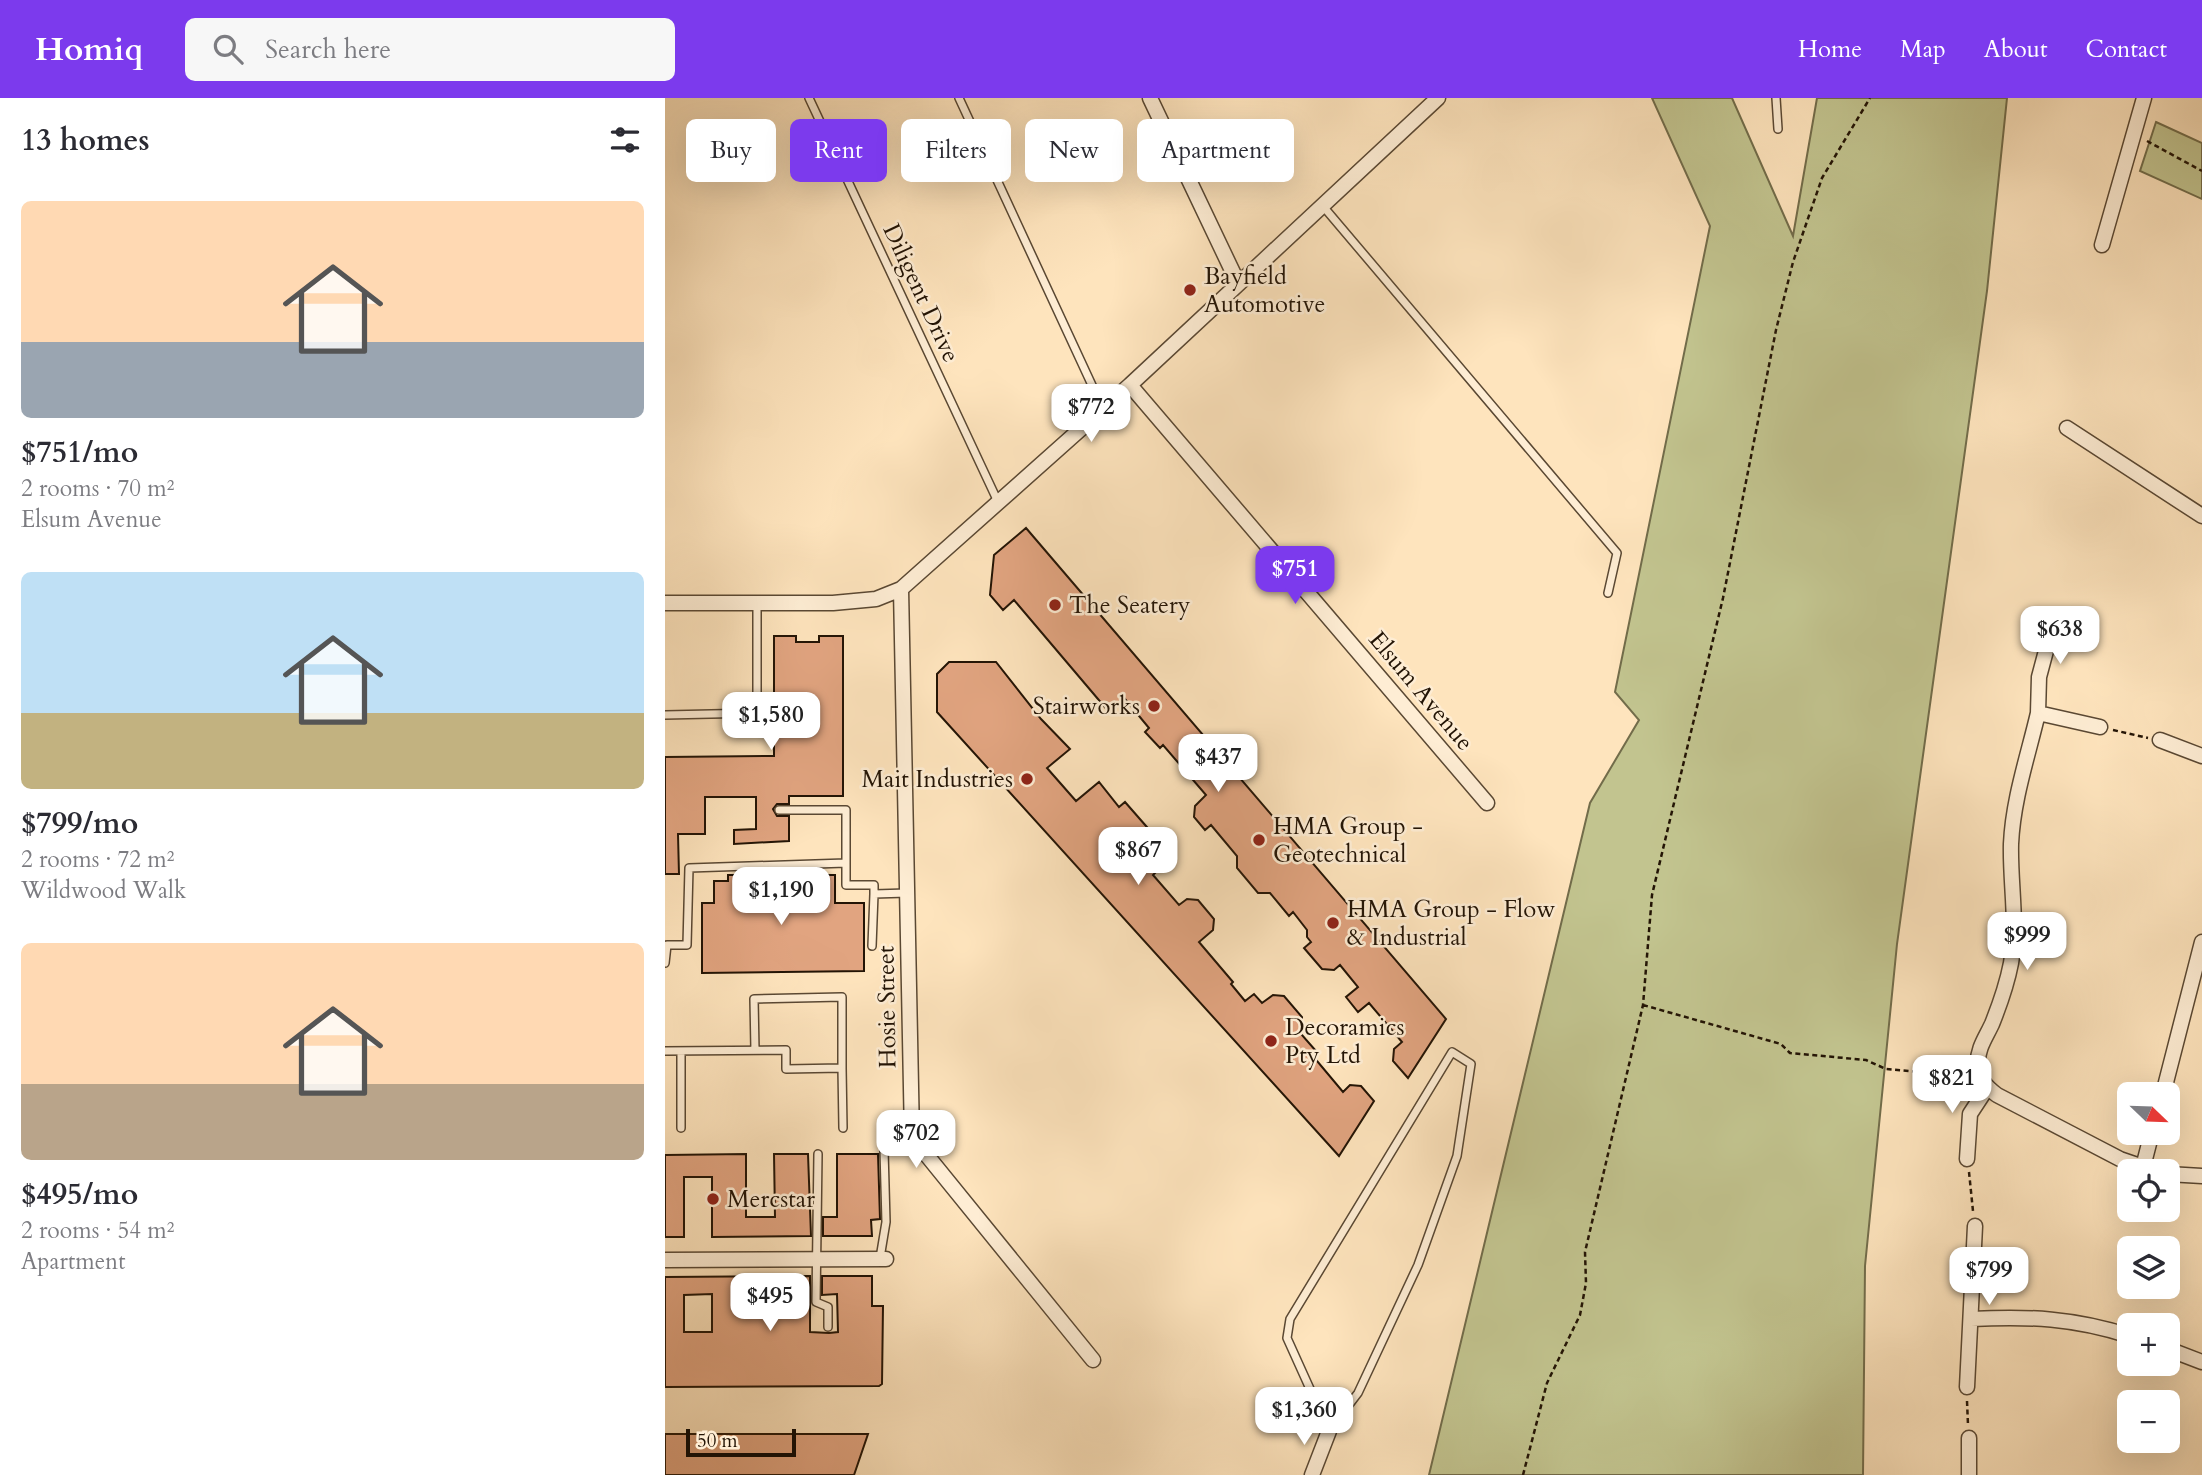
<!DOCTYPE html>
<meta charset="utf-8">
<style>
body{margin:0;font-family:Cardo,serif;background:#f7f7f7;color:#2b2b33;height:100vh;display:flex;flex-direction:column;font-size:26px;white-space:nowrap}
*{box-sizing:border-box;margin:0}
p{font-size:23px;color:#7c7c81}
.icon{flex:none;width:38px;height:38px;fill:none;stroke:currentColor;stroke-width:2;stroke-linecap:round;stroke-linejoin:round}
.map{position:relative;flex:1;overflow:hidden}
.details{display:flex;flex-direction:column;background:#fff;width:665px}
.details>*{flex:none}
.hud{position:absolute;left:21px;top:21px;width:665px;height:63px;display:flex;gap:14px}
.needle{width:46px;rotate:113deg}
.buttons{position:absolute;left:1452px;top:984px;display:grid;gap:14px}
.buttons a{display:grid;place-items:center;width:63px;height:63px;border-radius:10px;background:#fff;box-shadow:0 7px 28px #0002;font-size:35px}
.scale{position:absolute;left:21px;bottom:18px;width:110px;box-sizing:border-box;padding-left:7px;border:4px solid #231405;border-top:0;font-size:19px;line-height:24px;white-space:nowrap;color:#231405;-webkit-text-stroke:5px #feedd4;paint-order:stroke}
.price{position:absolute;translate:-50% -60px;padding:0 16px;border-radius:14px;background:#fff;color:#222;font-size:23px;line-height:46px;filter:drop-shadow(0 2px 4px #0008)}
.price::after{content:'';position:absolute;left:50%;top:42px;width:21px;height:16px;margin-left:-10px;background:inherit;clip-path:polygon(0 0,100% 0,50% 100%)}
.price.active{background:#7c3aed;color:#fff}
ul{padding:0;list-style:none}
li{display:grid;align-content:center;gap:14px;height:371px;padding:0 21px}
li span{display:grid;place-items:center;height:217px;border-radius:10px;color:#555}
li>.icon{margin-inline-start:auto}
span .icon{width:126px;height:126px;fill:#fffc;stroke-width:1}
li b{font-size:30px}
h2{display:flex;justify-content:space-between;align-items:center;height:84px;padding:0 21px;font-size:30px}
.pill{padding:0 24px;border-radius:10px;background:#fff;box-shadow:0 7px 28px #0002;font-size:24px;line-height:63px}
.pill.active{background:#7c3aed;color:#fff}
header{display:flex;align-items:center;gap:42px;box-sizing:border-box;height:98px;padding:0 35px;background:#7c3aed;color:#fff}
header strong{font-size:33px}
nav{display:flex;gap:38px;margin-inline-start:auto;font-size:24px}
.search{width:490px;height:63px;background:#f7f7f7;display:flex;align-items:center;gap:18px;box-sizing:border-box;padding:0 24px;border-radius:10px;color:#7c7c81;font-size:26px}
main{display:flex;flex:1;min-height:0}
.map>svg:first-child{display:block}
</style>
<header>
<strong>Homiq</strong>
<div class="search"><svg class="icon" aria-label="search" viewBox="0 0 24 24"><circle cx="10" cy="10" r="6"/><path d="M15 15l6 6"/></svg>Search here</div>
<nav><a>Home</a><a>Map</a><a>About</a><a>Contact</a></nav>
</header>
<main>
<section class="details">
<h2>13 homes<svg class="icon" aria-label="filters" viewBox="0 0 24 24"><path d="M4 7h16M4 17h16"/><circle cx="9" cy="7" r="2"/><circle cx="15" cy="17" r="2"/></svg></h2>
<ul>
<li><span style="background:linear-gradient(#ffd9b3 65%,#9aa5b1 0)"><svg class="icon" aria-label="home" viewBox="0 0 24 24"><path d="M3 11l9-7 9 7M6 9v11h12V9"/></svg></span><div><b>$751/mo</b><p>2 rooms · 70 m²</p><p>Elsum Avenue</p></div></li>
<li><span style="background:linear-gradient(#bfe0f5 65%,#c2b280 0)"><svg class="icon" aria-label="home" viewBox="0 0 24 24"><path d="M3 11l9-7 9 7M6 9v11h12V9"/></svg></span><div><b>$799/mo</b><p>2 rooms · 72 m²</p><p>Wildwood Walk</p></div></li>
<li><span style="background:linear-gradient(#ffd9b3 65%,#b9a48a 0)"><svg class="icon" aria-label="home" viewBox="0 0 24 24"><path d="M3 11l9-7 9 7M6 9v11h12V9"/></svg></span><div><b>$495/mo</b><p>2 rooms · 54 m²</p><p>Apartment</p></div></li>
</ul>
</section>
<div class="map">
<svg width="1537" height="1377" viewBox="0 0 1537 1377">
<rect width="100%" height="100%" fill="#fee4bd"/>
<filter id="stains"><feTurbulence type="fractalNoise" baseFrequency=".00286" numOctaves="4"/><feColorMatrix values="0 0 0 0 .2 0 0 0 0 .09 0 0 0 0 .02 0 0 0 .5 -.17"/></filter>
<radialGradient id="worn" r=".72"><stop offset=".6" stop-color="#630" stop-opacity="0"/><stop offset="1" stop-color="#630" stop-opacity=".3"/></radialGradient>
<path fill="#c2c48f" stroke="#726c4a" stroke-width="2" d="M987,0H1067L1128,138L1152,0H1342L1322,193L1232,846L1200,1168L1198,1377H764L925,705L974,622L950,594L1045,128Z
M1491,24L1537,45V101L1475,73Z"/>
<path fill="#e1a480" stroke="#231405" stroke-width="2" fill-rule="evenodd" d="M361,430L781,921L743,980L728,963L729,951L737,944L704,905L693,914L681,899L693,889L675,867L669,872L657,871L639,850L646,844L642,839V832L628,814L624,818L605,795H593L572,770V758L546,727L540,732L529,719L530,708L541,697L498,647L495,650L480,634L484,630L460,601L444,614L349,502L338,512L325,497L329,457Z
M109,538H131V544H154V538H178V698H124V706H112L108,711L112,718H124V743L69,746V732L91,731V699H40V736H13L14,776H0V659L109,658Z
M284,564H331L376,621L405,651L382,670L411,703L434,684L454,709L460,704L488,736L482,741L501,764L488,777L514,807L522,801L533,802L549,821L548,832L534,844L568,884L566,886L580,903L589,896L597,905L608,897L619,898L637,919L636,936L651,953L647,957L678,994L685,987L696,988L709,1003L674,1058L272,614V576Z
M63,777H170V805H199V873L37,875V805H49V783H63Z
M81,1056V1119H110L109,1056H143L146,1138L47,1139V1079H19V1139H0V1057Z
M172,1056H213L215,1121L206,1122L207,1138H158V1119H172Z
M145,1178V1234L164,1235L173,1234L172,1196L157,1197V1178H207V1208H218L217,1286L214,1288L0,1289V1179ZM47,1196V1234H19V1197Z
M0,1336H203L189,1377H0Z"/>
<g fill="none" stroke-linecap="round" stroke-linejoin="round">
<defs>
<path id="service" d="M144,0L334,406
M294,0L438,311
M1111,0L1113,31
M657,107L952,455L943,495
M0,617L92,615V505
M114,712H181V787H209V796L242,795
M207,848L209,796
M0,865L2,847H22L24,770L181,765
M90,952L89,901L177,899V970
M0,953L121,952V971L177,970L178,1030
M16,953V1030
M787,954L806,966L792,1058L753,1167L693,1295L664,1333L622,1240L625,1221Z
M153,1056L151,1204L163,1209V1229
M215,1160L221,1124L219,1052"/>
<path id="minor" d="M485,0L573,185
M1437,147L1479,0
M465,287L822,705
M1402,330L1537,418
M236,491L247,1039L428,1262
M0,505H168L211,501L236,491L465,287L773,0
M1373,615L1374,579L1390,519
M1435,629L1373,615C1363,658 1348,701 1346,746C1345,786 1353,825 1346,865C1342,886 1335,906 1327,926C1321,939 1312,951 1313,966C1313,980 1321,989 1332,997L1455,1061L1490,1073
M1495,642L1537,658
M1498,996L1537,844
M1302,1061L1305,1016L1322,990
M1478,1069L1487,1034
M1503,1076L1537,1078
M0,1162L221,1161
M1306,1221C1364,1218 1409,1220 1465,1238
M1503,1251L1537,1264
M1302,1289L1310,1128
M647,1377L664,1333
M1304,1377V1340"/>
</defs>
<use href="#service" stroke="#5a4833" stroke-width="10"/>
<use href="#minor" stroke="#5a4833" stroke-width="17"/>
<path stroke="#231405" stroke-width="2.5" stroke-dasharray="5 3.5" stroke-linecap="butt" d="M1482,43L1537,73
M1448,632L1483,640
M978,907L1116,946L1125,955L1201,962L1221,971L1302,978
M1304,1074L1308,1113
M1302,1303L1303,1327
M858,1377L882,1285L915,1217L921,1185L920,1154L978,907L987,797L1058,500L1111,232L1128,164L1157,80L1205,0"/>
<use href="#service" stroke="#feedd4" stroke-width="7"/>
<use href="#minor" stroke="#feedd4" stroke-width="14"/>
</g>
<g fill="#8f2418" stroke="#feedd4" stroke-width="2.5">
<circle cx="525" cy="192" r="7"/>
<circle cx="390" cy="507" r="7"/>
<circle cx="489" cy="608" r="7"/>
<circle cx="362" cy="681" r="7"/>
<circle cx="594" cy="742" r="7"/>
<circle cx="668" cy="825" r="7"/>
<circle cx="606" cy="943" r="7"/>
<circle cx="48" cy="1101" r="7"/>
</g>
<g text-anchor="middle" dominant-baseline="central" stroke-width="5" stroke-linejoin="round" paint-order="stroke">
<g font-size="24" fill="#231405" stroke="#feedd4" text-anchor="start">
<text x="539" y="178">Bayfield<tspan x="539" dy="28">Automotive</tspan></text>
<text x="404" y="507">The Seatery</text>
<text x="475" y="608" text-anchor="end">Stairworks</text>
<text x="348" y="681" text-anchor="end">Mait Industries</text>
<text x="608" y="728">HMA Group -<tspan x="608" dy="28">Geotechnical</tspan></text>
<text x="682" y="811">HMA Group - Flow<tspan x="682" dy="28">&amp; Industrial</tspan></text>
<text x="620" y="929">Decoramics<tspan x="620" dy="28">Pty Ltd</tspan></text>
<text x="62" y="1101">Mercstar</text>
</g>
<g font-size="24" fill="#231405" stroke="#feedd4">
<text transform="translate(256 195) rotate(65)">Diligent Drive</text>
<text transform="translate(756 593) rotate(50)">Elsum Avenue</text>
<text transform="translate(222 909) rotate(-91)">Hosie Street</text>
</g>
</g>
<rect width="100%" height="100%" filter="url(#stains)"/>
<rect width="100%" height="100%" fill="url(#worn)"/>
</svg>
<div class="buttons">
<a><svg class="needle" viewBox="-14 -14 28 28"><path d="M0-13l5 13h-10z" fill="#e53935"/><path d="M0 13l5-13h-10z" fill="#7c7c81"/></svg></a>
<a><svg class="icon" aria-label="locate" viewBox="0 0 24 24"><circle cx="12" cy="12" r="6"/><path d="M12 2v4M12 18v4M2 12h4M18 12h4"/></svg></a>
<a><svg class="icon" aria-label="layers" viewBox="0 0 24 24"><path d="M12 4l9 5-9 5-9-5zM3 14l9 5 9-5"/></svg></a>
<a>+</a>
<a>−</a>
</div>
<div class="scale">50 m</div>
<b class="price" style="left:426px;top:346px">$772</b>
<b class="price active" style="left:630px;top:508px">$751</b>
<b class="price" style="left:1395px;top:568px">$638</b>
<b class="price" style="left:106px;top:654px">$1,580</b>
<b class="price" style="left:553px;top:696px">$437</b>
<b class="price" style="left:473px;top:789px">$867</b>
<b class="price" style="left:116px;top:829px">$1,190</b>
<b class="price" style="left:1362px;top:874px">$999</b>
<b class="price" style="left:1287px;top:1017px">$821</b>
<b class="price" style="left:251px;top:1072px">$702</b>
<b class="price" style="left:1324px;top:1209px">$799</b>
<b class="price" style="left:105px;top:1235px">$495</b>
<b class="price" style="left:639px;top:1349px">$1,360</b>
<div class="hud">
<a class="pill">Buy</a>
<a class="pill active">Rent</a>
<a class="pill">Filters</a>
<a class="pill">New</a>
<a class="pill">Apartment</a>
</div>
</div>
</main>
